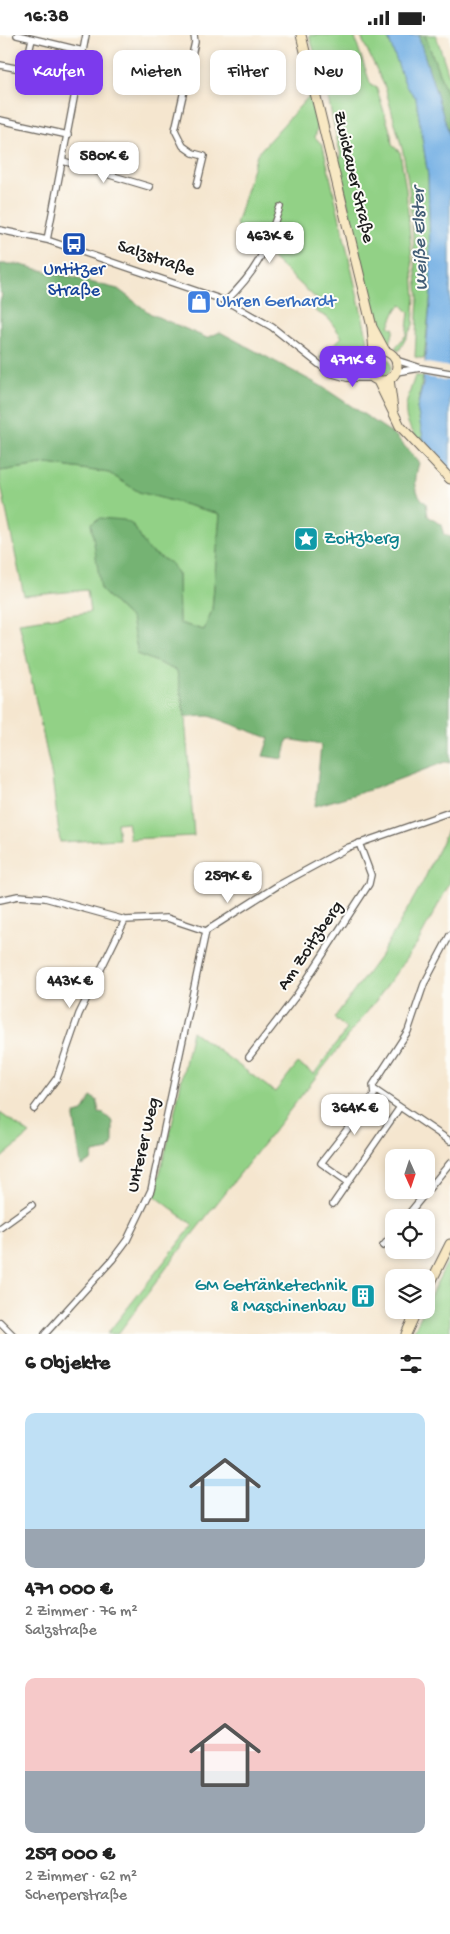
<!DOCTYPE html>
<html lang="de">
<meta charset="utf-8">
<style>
body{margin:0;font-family:"Gochi Hand",sans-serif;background:#f2f2f2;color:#222;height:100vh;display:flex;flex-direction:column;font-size:19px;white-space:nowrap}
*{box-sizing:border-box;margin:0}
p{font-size:16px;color:#767676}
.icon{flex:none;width:28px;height:28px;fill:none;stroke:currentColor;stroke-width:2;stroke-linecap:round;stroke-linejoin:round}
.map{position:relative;height:1299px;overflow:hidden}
.sheet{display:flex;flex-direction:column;background:#fff;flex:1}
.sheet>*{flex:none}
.hud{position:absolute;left:15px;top:15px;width:420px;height:45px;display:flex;gap:10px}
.needle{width:32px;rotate:177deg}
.tools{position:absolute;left:385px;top:1114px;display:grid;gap:10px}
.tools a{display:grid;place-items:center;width:50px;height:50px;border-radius:10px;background:#fff;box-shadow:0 2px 8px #0003;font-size:25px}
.price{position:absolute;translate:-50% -42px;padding:0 11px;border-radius:10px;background:#fff;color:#222;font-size:16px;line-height:32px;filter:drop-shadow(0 1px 2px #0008)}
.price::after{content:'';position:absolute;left:50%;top:30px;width:15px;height:11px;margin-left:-8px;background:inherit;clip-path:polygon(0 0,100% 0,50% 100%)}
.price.on{background:#7c3aed;color:#fff}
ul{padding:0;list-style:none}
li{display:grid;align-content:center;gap:10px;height:265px;padding:0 25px}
li span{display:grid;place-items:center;height:155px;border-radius:10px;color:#555}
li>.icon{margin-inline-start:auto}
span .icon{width:90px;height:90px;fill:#fffc;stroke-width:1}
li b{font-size:21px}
h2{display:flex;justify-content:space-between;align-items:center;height:60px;padding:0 25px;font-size:21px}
.chip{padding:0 18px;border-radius:10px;background:#fff;box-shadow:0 2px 8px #0003;font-size:18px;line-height:45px}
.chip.on{background:#7c3aed;color:#fff}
.status{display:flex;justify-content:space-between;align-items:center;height:35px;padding:0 25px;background:#fff;direction:ltr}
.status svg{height:14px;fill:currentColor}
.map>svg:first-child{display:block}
</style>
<div class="status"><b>16:38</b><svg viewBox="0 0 49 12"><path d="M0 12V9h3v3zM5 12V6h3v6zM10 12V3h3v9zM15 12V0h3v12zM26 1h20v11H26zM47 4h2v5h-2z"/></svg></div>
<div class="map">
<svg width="450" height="1299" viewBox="0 0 450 1299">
<rect width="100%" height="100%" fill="#fdfcf7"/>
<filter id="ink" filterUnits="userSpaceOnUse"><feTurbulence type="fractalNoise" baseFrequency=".02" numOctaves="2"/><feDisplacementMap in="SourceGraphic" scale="10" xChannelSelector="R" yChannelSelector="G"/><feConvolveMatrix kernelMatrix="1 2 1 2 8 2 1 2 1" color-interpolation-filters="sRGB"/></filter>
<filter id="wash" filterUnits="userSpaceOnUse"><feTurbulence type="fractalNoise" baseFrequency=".0096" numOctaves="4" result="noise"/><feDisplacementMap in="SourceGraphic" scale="20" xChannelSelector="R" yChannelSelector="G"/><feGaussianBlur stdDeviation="1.12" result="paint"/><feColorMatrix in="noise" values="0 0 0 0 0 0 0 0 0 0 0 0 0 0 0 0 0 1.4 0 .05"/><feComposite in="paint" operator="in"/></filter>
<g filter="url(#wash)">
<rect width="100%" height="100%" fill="#f5e6cf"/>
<path fill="#92d186" stroke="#577651" d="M309,0H354L371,51H376L391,99L392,110L400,117L406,154L415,261L413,290L399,316L395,313L406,300L409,278L402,270L397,273L389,291L394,294L390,309L383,303L370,260L337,124L341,122L326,54L336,50L331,37H321Z
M360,0H387L406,51L416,63L428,141L431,257L424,324L415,322L418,262L409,153L403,117L385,52Z
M425,0H436L450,44V68Z
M309,61L318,90L315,102L323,111L368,306C355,330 345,333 319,323L342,302L328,283L315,276L321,268L236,190L257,119Z
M371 331a10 10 0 1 1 20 0a10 10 0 1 1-20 0Z
M415,341H423L417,373L425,412C398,382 404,374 415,341Z
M48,429L109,438L139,457L220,479L212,575L204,595L179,588L178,540L172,529L148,515L133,490L101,555L131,584L138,619L177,636L185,682L194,801L130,804L127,787L117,788L119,804L60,807L52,742L19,587L90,577L87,555L24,561L0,446V436Z
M450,789V848L418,907L378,963L173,1224L118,1299H107L193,1190L154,1160L170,1099L192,996L275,1057L298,1028L314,1039L347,994L334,983L381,920L423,847Z
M0,1078L30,1099L0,1124Z
M450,1221V1299H412L424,1275H426V1270Z"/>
<path fill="#75b373" stroke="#486848" d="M418,0H425L450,68V102Z
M0,229H17L118,254L151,279L207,303L220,297L321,351L395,400L419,428C415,443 412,457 426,468L428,481L441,490L444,500L450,502V728L445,727L373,754L315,771L321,710L288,704L283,724L263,721L269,703L209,681L185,682L177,636L138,619L131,584L101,555L91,488L100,483L124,485L133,490L148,515L172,529L178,540L179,588L204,595L212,575L220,479L139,457L109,438L48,429L0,436V267L2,260L0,256Z
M91,1062L97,1065L99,1078L104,1079L113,1087V1108L109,1115L93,1118L91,1126L81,1131L74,1083L75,1079L83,1077Z"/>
<path fill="#72afe4" stroke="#476680" d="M387,0H418L450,102V436L425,412L417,373L423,349L431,257L428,141L416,63L406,51Z"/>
<path fill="#f5e6cf" d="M422,327L450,332V346L421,341Z"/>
</g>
<g filter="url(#ink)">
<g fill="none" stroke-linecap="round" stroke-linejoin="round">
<defs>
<path id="minor" d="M17,0L83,16
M194,0L195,7L175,95L183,111L193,118L204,121L197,150
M0,30L25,35L32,4
M0,85L68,100
M63,126L150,152
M0,195L47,205L226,266L272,292L330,338L347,343H372
M47,205L86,0
M226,266C261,232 264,216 280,172
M396,325L421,333L450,338
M396,337L421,333
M340,340L345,336L367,329
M0,865L18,861L45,863L125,885L167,883L206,896L277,851L349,812L450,777
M249,1022L296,961L369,849L371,840L359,808
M375,1055L450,1106
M34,1074L57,1043L79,979L125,885
M348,1147L321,1128L374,1060L373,1050L408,996L424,949L450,900
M333,1169L400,1072
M406,1182L450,1128
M0,1193L32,1170
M383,1211L394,1198
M0,1287L12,1299
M45,1299L112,1225L127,1205L151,1155L206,896"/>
<path id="secondary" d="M301,0L372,292L374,318
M372,292L385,316
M367 331a15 15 0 1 1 30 0a15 15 0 1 1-30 0Z
M389,344L393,374
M378,346L400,391L450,444
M426,1257L450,1209
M406,1299L417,1275"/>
</defs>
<use href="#minor" stroke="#68635b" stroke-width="8"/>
<use href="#secondary" stroke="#68635b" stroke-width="11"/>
<use href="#minor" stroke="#fff" stroke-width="5.5"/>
<use href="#secondary" stroke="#f8e8c3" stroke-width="9"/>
</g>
</g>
<defs>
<symbol id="bus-square" viewBox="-11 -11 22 22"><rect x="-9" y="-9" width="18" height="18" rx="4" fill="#1a4fb4" stroke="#fdfcf7"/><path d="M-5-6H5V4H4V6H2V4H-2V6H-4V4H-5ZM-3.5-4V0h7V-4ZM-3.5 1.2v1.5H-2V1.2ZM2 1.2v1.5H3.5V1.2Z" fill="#fff"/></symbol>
<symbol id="shop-square" viewBox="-11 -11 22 22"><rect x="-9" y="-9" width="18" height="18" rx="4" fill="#3f7fe0" stroke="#fdfcf7"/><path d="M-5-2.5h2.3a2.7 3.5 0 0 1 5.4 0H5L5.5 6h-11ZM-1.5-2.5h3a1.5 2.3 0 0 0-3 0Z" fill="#fff"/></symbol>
<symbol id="sight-square" viewBox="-11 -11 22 22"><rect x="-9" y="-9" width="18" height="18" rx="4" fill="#0f9aa8" stroke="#fdfcf7"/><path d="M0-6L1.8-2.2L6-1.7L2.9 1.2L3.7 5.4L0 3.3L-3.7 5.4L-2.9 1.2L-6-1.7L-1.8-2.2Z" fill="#fff"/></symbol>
<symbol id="building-square" viewBox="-11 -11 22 22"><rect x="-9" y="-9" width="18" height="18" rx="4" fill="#0f9aa8" stroke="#fdfcf7"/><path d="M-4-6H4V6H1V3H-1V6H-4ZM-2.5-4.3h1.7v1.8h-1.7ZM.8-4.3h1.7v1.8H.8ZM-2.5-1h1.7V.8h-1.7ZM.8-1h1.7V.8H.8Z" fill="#fff"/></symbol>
</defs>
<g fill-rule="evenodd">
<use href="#bus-square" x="60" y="195" width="28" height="28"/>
<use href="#shop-square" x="185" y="253" width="28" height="28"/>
<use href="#sight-square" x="292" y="490" width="28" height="28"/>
<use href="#building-square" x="349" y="1247" width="28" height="28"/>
</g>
<g text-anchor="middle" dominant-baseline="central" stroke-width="4" stroke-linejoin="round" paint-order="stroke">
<g font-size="18" fill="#1c1c1c" stroke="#fdfcf7">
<text transform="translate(353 142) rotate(77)">Zwickauer Straße</text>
<text transform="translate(156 224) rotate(19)">Salzstraße</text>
<text transform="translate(311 911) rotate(-56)">Am Zoitzberg</text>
<text transform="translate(144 1110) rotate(-77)">Unterer Weg</text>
</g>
<g font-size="18" fill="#164399" stroke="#fdfcf7">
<text x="74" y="235">Untitzer<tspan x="74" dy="21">Straße</tspan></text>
</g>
<g font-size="18" fill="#366cbe" stroke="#fdfcf7" text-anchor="start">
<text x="216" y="267">Uhren Gerhardt</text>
</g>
<g font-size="18" fill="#0d838f" stroke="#fdfcf7" text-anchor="start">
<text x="324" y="504">Zoitzberg</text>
<text x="346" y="1251" text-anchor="end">GM Getränketechnik<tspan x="346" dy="21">&amp; Maschinenbau</tspan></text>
</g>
<g font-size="19" font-style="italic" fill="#435e76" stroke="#fdfcf7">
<text transform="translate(421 204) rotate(-92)">Weiße Elster</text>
</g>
</g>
</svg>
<div class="tools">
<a><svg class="needle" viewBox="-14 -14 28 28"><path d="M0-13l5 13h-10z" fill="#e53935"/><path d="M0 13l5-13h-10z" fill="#767676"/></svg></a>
<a><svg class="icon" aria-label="locate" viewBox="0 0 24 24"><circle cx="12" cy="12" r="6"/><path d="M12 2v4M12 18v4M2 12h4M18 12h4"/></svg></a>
<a><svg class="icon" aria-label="layers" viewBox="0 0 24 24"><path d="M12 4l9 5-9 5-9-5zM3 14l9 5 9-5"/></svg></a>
</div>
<b class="price" style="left:104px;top:149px">580K €</b>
<b class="price" style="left:270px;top:229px">463K €</b>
<b class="price on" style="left:353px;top:353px">471K €</b>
<b class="price" style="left:228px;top:869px">259K €</b>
<b class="price" style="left:70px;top:974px">443K €</b>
<b class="price" style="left:355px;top:1101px">364K €</b>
<div class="hud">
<a class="chip on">Kaufen</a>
<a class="chip">Mieten</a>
<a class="chip">Filter</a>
<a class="chip">Neu</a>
</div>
</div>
<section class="sheet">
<h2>6 Objekte<svg class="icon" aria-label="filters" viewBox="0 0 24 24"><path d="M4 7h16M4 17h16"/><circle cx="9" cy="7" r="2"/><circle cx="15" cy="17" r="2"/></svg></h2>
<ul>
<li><span style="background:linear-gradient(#bfe0f5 75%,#9aa5b1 0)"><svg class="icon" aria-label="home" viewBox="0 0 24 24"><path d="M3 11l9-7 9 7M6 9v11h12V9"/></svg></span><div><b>471 000 €</b><p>2 Zimmer · 76 m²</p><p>Salzstraße</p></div></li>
<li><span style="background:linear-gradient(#f6c9c9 60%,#9aa5b1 0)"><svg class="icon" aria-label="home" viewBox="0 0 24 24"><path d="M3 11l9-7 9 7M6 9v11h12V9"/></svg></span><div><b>259 000 €</b><p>2 Zimmer · 62 m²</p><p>Scherperstraße</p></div></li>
</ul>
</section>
